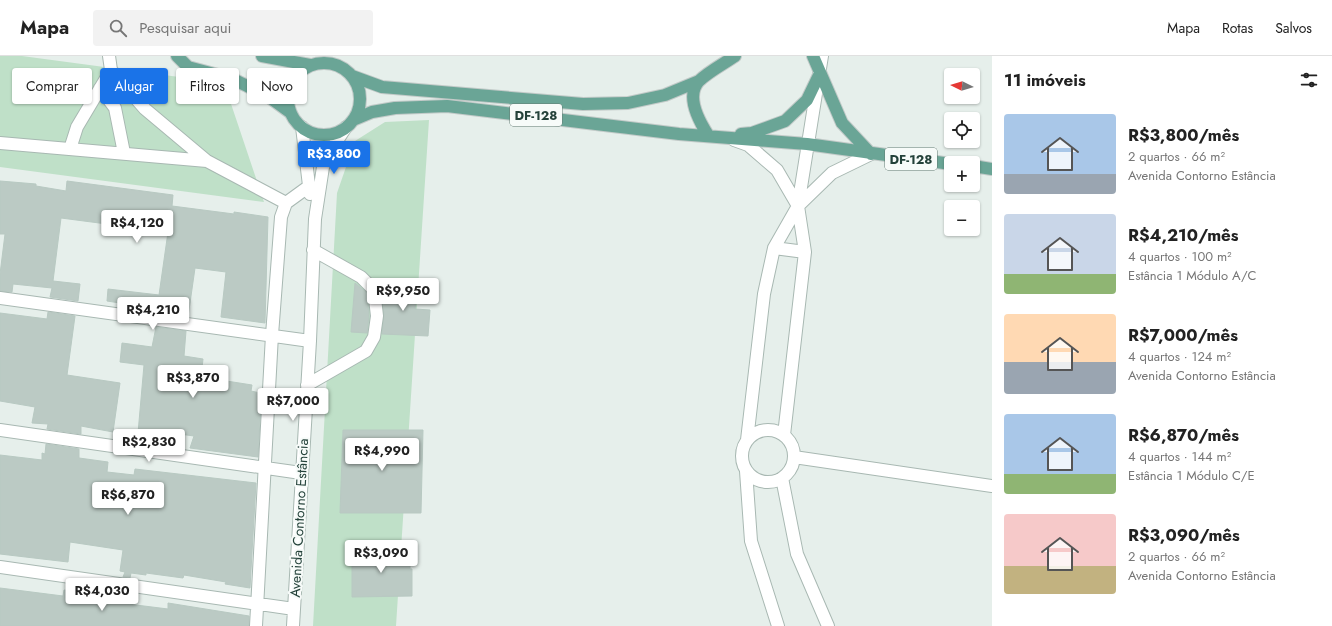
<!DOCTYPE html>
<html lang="pt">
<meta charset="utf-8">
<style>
body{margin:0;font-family:Jost,sans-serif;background:#f2f2f2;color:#222;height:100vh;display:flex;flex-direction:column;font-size:15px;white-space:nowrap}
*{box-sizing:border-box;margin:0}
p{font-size:13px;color:#767676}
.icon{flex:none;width:22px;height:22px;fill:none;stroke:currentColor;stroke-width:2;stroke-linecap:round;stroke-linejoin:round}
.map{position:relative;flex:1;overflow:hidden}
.side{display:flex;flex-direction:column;background:#fff;width:340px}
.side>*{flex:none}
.guide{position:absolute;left:12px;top:12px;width:380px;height:36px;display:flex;gap:8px}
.needle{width:26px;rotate:275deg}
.buttons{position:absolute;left:944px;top:12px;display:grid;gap:8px}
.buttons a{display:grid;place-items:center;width:36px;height:36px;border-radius:4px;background:#fff;box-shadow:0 1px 3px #0004;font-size:20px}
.price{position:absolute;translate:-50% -34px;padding:0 9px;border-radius:4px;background:#fff;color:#222;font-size:13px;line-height:26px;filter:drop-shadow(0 1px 2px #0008)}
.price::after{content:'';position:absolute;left:50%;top:24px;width:12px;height:9px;margin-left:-6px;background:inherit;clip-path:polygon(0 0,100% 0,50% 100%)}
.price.on{background:#1a73e8;color:#fff}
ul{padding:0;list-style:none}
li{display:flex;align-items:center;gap:12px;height:100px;padding:0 12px}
li span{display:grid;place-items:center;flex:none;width:112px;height:80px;border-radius:4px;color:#555}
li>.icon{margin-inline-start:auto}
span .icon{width:48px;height:48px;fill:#fffc;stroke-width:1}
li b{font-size:17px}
h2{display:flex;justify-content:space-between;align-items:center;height:48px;padding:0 12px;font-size:17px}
.chip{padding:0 14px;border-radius:4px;background:#fff;box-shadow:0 1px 3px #0004;font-size:14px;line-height:36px}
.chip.on{background:#1a73e8;color:#fff}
header{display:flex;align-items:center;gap:24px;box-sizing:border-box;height:56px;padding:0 20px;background:#fff;border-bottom:1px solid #e0e0e0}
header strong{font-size:19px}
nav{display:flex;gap:22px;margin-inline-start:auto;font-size:14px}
.search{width:280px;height:36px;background:#f2f2f2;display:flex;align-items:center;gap:10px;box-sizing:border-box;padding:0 14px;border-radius:4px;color:#767676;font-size:15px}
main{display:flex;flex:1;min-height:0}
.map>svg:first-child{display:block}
</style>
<header>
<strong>Mapa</strong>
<div class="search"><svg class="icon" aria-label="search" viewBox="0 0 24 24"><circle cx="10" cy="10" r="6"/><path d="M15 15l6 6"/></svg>Pesquisar aqui</div>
<nav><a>Mapa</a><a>Rotas</a><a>Salvos</a></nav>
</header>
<main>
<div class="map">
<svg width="992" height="570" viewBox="0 0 992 570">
<rect width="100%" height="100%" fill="#e6efeb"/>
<path fill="#bfe0c8" d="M0,0H22L224,27L264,146L0,111Z
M429,64L396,570H313L337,137L355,85L385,66Z"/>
<path fill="#bbcac4" stroke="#b8c9c2" d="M0,125L36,128V130L66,135L67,125L173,139L172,150L234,158V156L268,161L265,267L221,261L226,216L195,212L188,261L158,256V253L107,245L108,233L159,239L168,176L61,162L53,225L80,228L78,245L50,241L52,232L13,228L12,236L0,235V218L5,178H0Z
M355,227L367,237L369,260L367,277L351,276Z
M379,228L417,231L415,253L430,254L428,280L382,278L384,259L381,233Z
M48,256L75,260L67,319L120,327L113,376L81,370V378L47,373L48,368L32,367L35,351L0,345V257L47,263Z
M156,271L186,275L184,300L203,303L201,321L252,329L251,335L260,337L261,346L258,401L190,392L194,380L165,376L164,380L138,377L144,309L120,306L122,287L152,291Z
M343,374H423L421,457H340Z
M46,388L79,393V402L108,406L107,416L134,419L135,413L256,427L250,532L225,528L226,526L184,519L183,522L146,517V519L131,517L130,522L123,521L125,516L120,515L123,494L70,486L68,506L0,498V399L42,404V397L45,398Z
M352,495H399V497H410V513H412V540L352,541Z
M0,532L63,540L64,534L90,537L89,545L113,547L118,535L129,537L128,548L168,553V547L249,560V570H0Z"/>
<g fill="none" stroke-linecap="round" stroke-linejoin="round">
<defs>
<path id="minor" d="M109,0L111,14L145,53L207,105L286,147
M100,32L115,52L124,97
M302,71L310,138
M734,84L748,89L777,114L798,150
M0,87L207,105
M70,93L77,71L111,14
M774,192L805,196
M0,242L310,285
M307,329L366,295L374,281L377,260L374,234L361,221L313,194
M742 400a26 26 0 1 1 52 0a26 26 0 1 1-52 0Z
M0,374L301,417
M784,379L805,196L798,150L822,0
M747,384L764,238L774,192L798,150L832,117L871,98
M794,401L992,430
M746,415L751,485L778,570
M782,422L797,498L828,570
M0,511L294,553
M256,570L272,279L281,161L286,147L308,131
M293,570L310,285L315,163L323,111L331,94L346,71"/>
<path id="major" d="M177,0L188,11L233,23L269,41L291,57
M262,0L310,9
M813,0L842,67L871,98
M288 43a36 36 0 1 1 72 0a36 36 0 1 1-72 0Z
M352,20L382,31L583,48L628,47L665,39L699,25
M353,64L372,56L395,52L447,50L679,78L807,88L951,108
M741,78L752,77L785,65L807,44L820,17
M708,79C699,65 685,40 699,25C708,16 725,7 735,0
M973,110L992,113"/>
</defs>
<use href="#minor" stroke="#a8b8b2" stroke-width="14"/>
<use href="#major" stroke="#c2cac8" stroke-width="14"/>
<use href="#minor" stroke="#fff" stroke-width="12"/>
<use href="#major" stroke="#6aa596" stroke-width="12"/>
</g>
<g text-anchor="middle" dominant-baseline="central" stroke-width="4" stroke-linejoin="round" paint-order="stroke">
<g fill="#f7fbf9" stroke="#637a73" stroke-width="1">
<rect x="510" y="48" width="52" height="22" rx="3"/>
<rect x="885" y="92" width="52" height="22" rx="3"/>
</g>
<g font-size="13" font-weight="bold" fill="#24423a">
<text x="536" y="59">DF-128</text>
<text x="911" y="103">DF-128</text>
</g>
<g font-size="14" fill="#24423a" stroke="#f7fbf9">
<text transform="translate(299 462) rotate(-87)">Avenida Contorno Estância</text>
</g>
</g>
</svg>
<div class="buttons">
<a><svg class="needle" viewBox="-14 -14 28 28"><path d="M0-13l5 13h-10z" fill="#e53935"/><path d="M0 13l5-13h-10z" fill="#767676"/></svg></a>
<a><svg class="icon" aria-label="locate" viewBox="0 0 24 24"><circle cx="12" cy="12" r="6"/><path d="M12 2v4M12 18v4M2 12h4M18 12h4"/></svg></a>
<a>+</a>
<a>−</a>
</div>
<b class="price on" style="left:334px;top:119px">R$3,800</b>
<b class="price" style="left:137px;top:188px">R$4,120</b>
<b class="price" style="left:403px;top:256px">R$9,950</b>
<b class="price" style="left:153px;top:275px">R$4,210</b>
<b class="price" style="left:193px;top:343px">R$3,870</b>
<b class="price" style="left:293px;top:366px">R$7,000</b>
<b class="price" style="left:149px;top:407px">R$2,830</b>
<b class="price" style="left:382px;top:416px">R$4,990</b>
<b class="price" style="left:128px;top:460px">R$6,870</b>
<b class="price" style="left:381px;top:518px">R$3,090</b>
<b class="price" style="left:102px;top:556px">R$4,030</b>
<div class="guide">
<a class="chip">Comprar</a>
<a class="chip on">Alugar</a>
<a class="chip">Filtros</a>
<a class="chip">Novo</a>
</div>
</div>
<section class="side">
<h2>11 imóveis<svg class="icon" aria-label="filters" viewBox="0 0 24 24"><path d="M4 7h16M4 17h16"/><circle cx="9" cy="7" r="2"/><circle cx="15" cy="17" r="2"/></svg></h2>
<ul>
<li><span style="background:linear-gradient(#a9c7e8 75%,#9aa5b1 0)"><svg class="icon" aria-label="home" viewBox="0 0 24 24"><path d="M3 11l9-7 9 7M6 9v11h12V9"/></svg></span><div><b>R$3,800/mês</b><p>2 quartos · 66 m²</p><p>Avenida Contorno Estância</p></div></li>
<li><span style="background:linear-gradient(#c9d6e8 75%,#8fb573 0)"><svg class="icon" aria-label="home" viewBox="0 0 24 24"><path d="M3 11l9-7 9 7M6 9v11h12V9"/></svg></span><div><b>R$4,210/mês</b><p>4 quartos · 100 m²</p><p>Estância 1 Módulo A/C</p></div></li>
<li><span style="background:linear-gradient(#ffd9b3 60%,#9aa5b1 0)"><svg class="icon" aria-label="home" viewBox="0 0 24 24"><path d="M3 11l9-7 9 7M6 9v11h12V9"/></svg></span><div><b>R$7,000/mês</b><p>4 quartos · 124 m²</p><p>Avenida Contorno Estância</p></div></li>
<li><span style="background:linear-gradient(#a9c7e8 75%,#8fb573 0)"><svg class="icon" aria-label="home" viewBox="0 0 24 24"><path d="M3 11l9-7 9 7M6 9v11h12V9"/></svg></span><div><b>R$6,870/mês</b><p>4 quartos · 144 m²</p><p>Estância 1 Módulo C/E</p></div></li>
<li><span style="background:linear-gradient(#f6c9c9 65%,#c2b280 0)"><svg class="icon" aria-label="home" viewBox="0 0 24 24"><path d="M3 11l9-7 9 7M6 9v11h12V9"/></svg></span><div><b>R$3,090/mês</b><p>2 quartos · 66 m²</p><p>Avenida Contorno Estância</p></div></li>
</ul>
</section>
</main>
